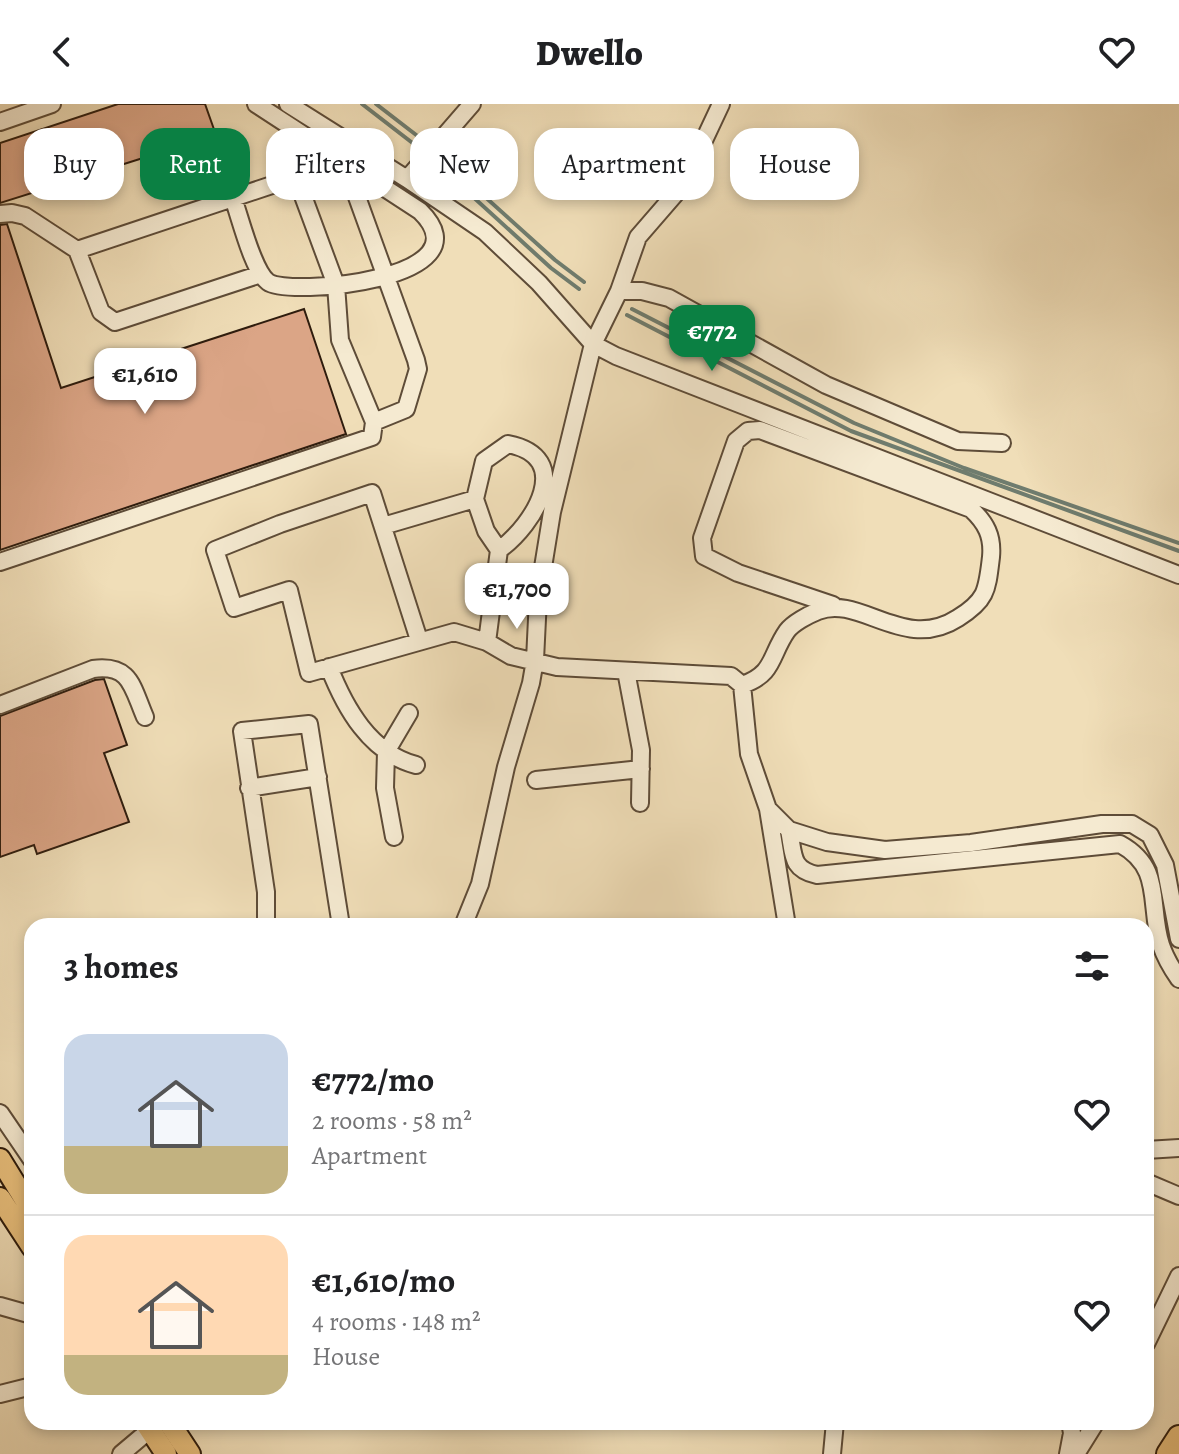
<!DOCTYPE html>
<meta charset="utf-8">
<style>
body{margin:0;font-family:Alegreya,serif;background:#f6f6f6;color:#202124;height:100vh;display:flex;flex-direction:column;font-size:30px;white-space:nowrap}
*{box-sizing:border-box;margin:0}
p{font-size:26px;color:#757577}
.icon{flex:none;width:44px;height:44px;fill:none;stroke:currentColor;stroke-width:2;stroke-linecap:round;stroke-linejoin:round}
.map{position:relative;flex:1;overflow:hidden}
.details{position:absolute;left:24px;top:814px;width:1130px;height:512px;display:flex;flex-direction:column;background:#fff;border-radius:24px;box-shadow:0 4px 12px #0003}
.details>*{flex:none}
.banner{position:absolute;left:24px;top:24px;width:1132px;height:72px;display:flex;gap:16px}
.price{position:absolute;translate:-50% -68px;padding:0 18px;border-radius:16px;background:#fff;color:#222;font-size:26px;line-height:52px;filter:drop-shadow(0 2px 4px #0008)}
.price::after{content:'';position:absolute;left:50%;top:48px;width:24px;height:18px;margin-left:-12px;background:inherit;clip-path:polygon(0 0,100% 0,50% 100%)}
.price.current{background:#0b8043;color:#fff}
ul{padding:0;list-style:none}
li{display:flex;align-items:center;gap:24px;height:200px;padding:0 40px}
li+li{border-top:2px solid #e0e0e0}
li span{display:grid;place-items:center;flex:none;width:224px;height:160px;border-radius:24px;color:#555}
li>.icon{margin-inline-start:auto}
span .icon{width:96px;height:96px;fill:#fffc;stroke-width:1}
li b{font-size:34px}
h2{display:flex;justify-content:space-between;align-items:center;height:96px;padding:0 40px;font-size:34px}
.pill{padding:0 28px;border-radius:24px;background:#fff;box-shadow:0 4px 12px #0003;font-size:28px;line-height:72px}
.pill.current{background:#0b8043;color:#fff}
header{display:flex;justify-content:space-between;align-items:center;height:104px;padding:0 40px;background:#fff;font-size:36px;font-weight:800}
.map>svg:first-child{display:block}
</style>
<header><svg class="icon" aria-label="back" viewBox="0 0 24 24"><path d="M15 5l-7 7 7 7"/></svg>Dwello<svg class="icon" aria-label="heart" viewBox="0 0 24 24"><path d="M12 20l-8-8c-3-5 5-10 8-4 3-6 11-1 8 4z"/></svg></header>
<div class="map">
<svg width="1179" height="1350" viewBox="0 0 1179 1350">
<rect width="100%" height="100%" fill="#f0deb8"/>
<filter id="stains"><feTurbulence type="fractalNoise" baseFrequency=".0025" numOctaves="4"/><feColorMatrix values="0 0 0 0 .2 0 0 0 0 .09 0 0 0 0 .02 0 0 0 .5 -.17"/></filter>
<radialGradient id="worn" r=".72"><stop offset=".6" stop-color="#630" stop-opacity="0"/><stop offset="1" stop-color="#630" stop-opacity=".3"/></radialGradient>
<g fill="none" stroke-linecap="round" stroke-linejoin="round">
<path stroke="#6f7c6e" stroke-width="4" d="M362,0L419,44
M376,0L424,37
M443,55L555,156L584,178
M438,61L551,164L579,185
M632,205L854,319L964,364L1179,439
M627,211L851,327L1179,447"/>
</g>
<path fill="#dba586" stroke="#2e1c0d" stroke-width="2" d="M118,0H205L216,31L0,99V39Z
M7,120L61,284L304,205L346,330L0,446V121Z
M104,575L127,641L104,649L129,718L37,750L34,741L0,753V612L95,576Z"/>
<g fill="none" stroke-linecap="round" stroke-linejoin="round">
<defs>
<path id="minor" d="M288,0L407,75L485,128L539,179L593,240L616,252L1179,471
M0,18L52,0
M344,57L416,256L418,265L406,305L374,318
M407,75L472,0
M233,94C240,113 253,167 268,178C288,193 491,176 420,107L256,0
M0,110L12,109L25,112L77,146L101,208L115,218L261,170
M77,146L344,57
M619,187H642L669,194L826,281L958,337L1002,339
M383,422L475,395
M0,458L372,333L374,318L340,236L336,181L296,73
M419,536L372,389L280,420L215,446L234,504L289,486L309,569L454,528L487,538L511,552L557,563L731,572L742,581L749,650L768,705L789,726L827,738L885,746L971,739L1102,720H1132L1150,731L1165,761L1179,835
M487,538L499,446L486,427L475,395L484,357L508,340C575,353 535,420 499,446
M329,563C345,604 370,649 416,661
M626,567L641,646L640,699
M742,581C775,570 770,551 787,527C793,519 808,511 818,507C860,490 904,549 958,514C987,496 987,486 991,453C993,432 986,419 971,405L760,326L748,327L736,337L702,434L704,452L738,469L833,501
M0,601L93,565C131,560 132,583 145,613
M536,676L641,665
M249,684L318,673
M768,705L787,822
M789,726C794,750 790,765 817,771L1120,740C1164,764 1148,801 1161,841C1165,853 1172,865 1179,875
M394,733L385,684L386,648L409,609
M266,822V788L242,627L309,620L341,822
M463,822L480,780L506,663L531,579L535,556L538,494L552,408L593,240L619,187L638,133L683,81L721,0
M0,1009L32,1056
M1146,1046L1179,1044
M1146,1078L1179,1092
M0,1202L32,1211
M1146,1240L1179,1172
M0,1290L32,1282
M121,1350L159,1318
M832,1350L835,1318
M1068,1350L1072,1329L1070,1318
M1076,1350L1096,1318"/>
<path id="major" d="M0,1055L32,1107
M0,1094L32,1143
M145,1318L166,1350
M169,1318L190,1350"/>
<path id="highway" d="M1168,1350L1179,1333"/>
</defs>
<use href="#minor" stroke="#5e4c38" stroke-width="20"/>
<use href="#major" stroke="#2e1c0d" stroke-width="24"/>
<use href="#highway" stroke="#2e1c0d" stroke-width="26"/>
<use href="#minor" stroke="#f5ead1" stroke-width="16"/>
<use href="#major" stroke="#e8bf7c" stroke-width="20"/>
<use href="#highway" stroke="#e8bf7c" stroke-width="22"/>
</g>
<rect width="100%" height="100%" filter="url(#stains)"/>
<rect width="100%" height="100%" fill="url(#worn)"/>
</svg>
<b class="price current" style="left:712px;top:269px">€772</b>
<b class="price" style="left:145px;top:312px">€1,610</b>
<b class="price" style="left:517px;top:527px">€1,700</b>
<div class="banner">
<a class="pill">Buy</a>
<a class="pill current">Rent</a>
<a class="pill">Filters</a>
<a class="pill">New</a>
<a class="pill">Apartment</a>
<a class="pill">House</a>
</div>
<section class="details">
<h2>3 homes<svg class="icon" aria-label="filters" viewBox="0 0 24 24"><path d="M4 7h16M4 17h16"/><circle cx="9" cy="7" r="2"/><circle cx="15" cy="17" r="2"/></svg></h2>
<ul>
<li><span style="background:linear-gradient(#c9d6e8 70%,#c2b280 0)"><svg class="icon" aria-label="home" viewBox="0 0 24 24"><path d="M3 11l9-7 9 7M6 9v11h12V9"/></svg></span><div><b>€772/mo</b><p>2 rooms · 58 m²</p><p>Apartment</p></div><svg class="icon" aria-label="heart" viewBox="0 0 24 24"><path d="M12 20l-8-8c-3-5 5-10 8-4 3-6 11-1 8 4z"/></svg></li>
<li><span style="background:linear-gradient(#ffd9b3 75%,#c2b280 0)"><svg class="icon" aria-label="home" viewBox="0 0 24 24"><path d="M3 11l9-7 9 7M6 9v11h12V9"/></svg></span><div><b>€1,610/mo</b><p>4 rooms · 148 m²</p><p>House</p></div><svg class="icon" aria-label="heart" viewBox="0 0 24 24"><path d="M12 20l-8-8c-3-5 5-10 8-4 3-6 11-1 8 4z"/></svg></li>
</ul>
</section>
</div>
